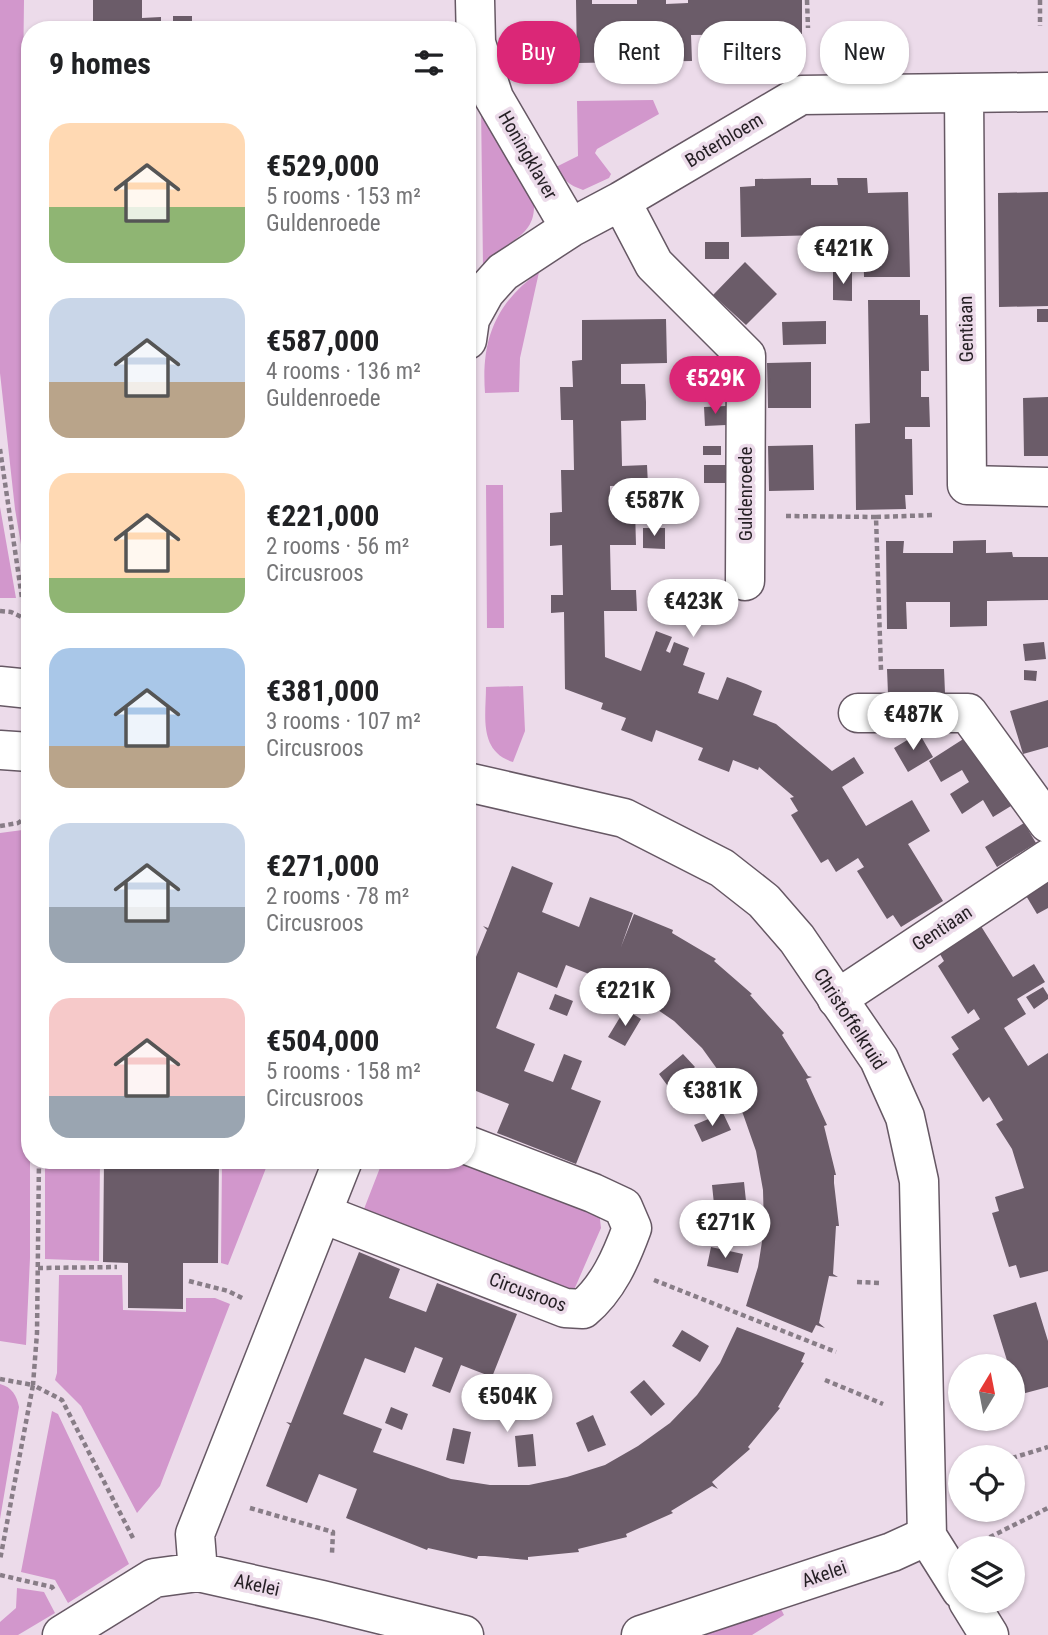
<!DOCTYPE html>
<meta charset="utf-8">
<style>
body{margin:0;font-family:"Roboto Condensed",sans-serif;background:#f6f6f6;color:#202124;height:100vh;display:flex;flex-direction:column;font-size:26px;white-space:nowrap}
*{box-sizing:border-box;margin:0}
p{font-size:23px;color:#757577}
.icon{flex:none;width:38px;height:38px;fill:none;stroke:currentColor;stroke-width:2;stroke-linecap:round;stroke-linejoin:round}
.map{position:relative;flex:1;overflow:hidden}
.sheet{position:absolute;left:21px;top:21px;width:455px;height:1148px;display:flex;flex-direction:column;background:#fff;border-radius:28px;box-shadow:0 2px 5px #0004}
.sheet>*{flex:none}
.hud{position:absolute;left:497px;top:21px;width:444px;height:63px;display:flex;gap:14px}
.needle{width:46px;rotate:10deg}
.fabs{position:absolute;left:948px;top:1354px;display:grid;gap:14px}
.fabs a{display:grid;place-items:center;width:77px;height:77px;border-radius:50%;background:#fff;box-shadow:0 2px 5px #0004;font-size:35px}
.price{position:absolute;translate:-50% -60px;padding:0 16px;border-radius:24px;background:#fff;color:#222;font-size:23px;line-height:46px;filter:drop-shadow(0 2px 4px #0008)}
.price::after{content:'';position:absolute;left:50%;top:42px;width:21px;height:16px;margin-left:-10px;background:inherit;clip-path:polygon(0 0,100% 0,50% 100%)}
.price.selected{background:#db2777;color:#fff}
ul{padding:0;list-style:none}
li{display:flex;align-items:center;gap:21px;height:175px;padding:0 28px}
li span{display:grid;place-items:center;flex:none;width:196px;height:140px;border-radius:21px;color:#555}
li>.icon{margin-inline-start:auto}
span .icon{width:84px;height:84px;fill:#fffc;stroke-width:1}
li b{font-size:30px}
h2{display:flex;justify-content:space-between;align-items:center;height:84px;padding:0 28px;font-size:30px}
.chip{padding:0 24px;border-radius:28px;background:#fff;box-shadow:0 2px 5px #0004;font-size:24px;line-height:63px}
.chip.selected{background:#db2777;color:#fff}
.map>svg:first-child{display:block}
</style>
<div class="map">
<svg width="1048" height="1635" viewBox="0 0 1048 1635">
<rect width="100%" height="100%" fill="#ecdbea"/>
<path fill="#d297cc" d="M0,0H24L23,80H30V579L26,574L15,509L0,373Z
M653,100L659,114L597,149L595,153L611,174L609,178L583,190C569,185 563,180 556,167L578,156L577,101Z
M481,105L534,204C535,230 518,237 499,251C493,255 488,261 483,267Z
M539,272L520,358L519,392L485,393C481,339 496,303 539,272Z
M486,485H503L504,628H487Z
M0,507L16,598H0Z
M523,686L525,731L513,762C478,751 486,715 486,687Z
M30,829V1258L26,1345L0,1341V833Z
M45,1160H100L99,1261L45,1259Z
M222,1160H264L262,1166L266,1168L228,1265L221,1263Z
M383,1160H466L599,1211L601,1228L574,1290L562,1289L364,1209Z
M59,1275H122L123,1310L186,1312V1298H215L230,1304L160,1486L137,1513L81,1406L55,1380L57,1373Z
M0,1384C12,1387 17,1396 19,1407L0,1519Z
M52,1411L58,1414L129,1564L68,1603L55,1580L21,1572Z
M17,1588L44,1592L55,1613L18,1635H0V1622L16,1608Z
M778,1603L784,1615L752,1635H680Z"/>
<path fill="#6b5c69" d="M93,0H142V18L161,17V30H93Z
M576,0H592V4H637V0H666V4L688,3V0H802V34L691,35L692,61L577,63Z
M173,16H192V30H173Z
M811,178V185H838L837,178H867L868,193L908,192L910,277H864L863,234L741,237L740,187L755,186V179Z
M1048,192V306L999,307L998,193Z
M705,242H729V259H705Z
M745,262L777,294L746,325L713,295Z
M833,272H852V301L833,300Z
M868,300H920V315H928L929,371H921V397H929L930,427H905V439H912L913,495H905L906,509L856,510L855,424L870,423Z
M1037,309H1048V322H1037Z
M666,319L667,363L621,364V384H645L646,402V420L621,421L622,466L647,465L648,485L610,486V510L635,509L636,545H610L611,590H636L637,611H604L605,657L641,671L656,631L672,637L666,651L670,653L674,642L689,648L683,665L705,673L698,693L718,700L727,677L746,684L762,691L753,715L776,724L832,771L854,757L864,773L842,787L866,826L912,800L930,831L908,844L943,901L901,927L893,915L887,919L857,871L864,867L858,858L836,872L828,859L821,863L791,815L798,811L790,798L794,797L759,767L758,770L733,760L729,772L698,760L703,748L656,730L652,742L621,730L626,718L601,709L603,703L565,689L564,612L551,613V595H563L562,545L550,546V513L562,512L561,470H574L573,420H561L560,387H573L572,361L582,360V320Z
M826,321V344L783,345L782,322Z
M811,362V408H768L767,363Z
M1048,397V456H1024L1023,398Z
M726,406V425L705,426L704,407Z
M813,445L814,490L769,491L768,446Z
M703,446H721V455H703Z
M704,465H730V483H704Z
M643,528H665V549L643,548Z
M986,540V553L1012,552L1013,557H1048V600L987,601V626L950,627V602H906L907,629H887L886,541H904L903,553H953V541Z
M1044,642L1046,659L1025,661L1023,644Z
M887,669H944L945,693L888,694Z
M1024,670L1037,671L1036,681L1024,680Z
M1048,700V747L1023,754L1010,711Z
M919,733L933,757L908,772L894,748Z
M968,736L1011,806L993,817L983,800L962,814L950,794L969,782L962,770L941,782L929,761Z
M1024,823L1036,843L997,867L985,847Z
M512,866L553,883L542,912L579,927L590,897L633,913L621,947L634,914L673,930L672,933L716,959L714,961L752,994L750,995L784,1033L782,1035L808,1076L812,1077L806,1079L827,1125L824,1126L836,1175H834V1183L839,1226H836L833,1274L838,1277L829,1276L819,1323L825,1328L816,1325L812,1333L746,1306L758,1267L764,1229L763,1190L756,1151L743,1114L725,1080L702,1048L674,1021L642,999L607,981L566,965L557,988L518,972L496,1028L535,1044L524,1071L553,1082L564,1054L582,1061L571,1089L601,1101L576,1164L497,1133L509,1104L471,1089L467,1099V979L487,930L483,926L488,928Z
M1048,880V908L1037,914L1025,894Z
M979,923L1013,977L1034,964L1045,982L1017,999L1026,1014L1004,1028L1028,1066L1048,1053V1271L1020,1278L1016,1265L1009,1267L992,1213L999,1211L995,1197L1024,1188L1012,1149L996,1124L1003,1120L989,1097L983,1102L952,1054L959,1049L951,1037L980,1019L974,1009L968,1014L938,966L944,961L937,949Z
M1043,987L1048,995V999L1034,1009L1026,997Z
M555,994L573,1001L567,1016L549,1009Z
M625,1009L641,1019L625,1046L608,1037Z
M683,1054L695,1067L670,1089L659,1074Z
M723,1113L731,1130L702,1142L694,1125Z
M104,1160H219L218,1263H183V1309L128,1308V1263L103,1262Z
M744,1182L746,1201L714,1204L712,1185Z
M711,1247L743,1254L738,1273L707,1266Z
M359,1252L400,1269L389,1298L426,1312L437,1283L517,1314L492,1377L461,1365L450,1393L432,1386L443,1358L415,1347L405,1373L365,1358L343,1414L382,1429L373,1452L451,1479L490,1485H529L567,1477L605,1465L638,1446L670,1423L697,1395L720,1363L737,1327L805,1353L801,1362L804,1363L778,1407L780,1408L748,1447L750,1449L712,1482L718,1489L712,1486L671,1511L673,1513L626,1534L627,1537L578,1549L579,1552L528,1557V1560L485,1556H478L477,1559L428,1548L427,1550L346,1518L357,1489L319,1474L307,1503L266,1486L290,1425L286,1422L291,1423Z
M1036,1302L1048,1341V1387L1018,1395L1013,1380V1367H1009L993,1315Z
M682,1330L709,1346L700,1362L672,1346Z
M644,1380L665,1404L651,1416L630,1392Z
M391,1407L408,1414L402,1430L385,1423Z
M593,1415L606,1445L588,1452L576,1423Z
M453,1428L471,1432L464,1464L446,1460Z
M533,1434L536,1466L518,1467L515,1436Z"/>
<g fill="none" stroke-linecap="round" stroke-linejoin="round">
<defs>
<path id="minor" d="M475,0L476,43L494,98L570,228
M964,93L967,485L1048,487
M621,201L654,264L746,356L745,581
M467,340L470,319L485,292L503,272L570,228L621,201L801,95L1048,92
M858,713H968L1048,823
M837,999L1048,859
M323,1214L565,1308L583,1309C608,1288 621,1258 632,1228L623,1207L593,1193L467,1145
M198,1572L195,1534L343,1160
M62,1635L154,1578L198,1572L322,1600L464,1635
M641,1635L892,1552L927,1536"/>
<path id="tertiary" d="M0,686L30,689
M0,750L30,752
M467,782L624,818L722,868L764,901L797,939L879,1059L905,1117L919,1181L927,1536L961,1590
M968,1601L989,1635"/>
</defs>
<use href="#minor" stroke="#665864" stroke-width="41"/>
<use href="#tertiary" stroke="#665864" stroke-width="41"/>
<path stroke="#887d87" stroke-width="4.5" stroke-dasharray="5 3.5" stroke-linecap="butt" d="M807,0L808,28
M1040,0V26
M0,449L22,598L30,617
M786,516L876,517L881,670
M876,517L935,515
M0,611L11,612L30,621
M0,826L18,823L30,815
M39,1160L37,1333L33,1385L62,1400L134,1540
M38,1268L117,1267
M654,1280L836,1352
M189,1281L228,1291L244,1299
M857,1282L880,1283
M0,1379L33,1385L0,1560
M825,1380L883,1404
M1012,1458L1048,1447
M250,1508L333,1532L332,1553
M982,1541L1048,1508
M0,1575L52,1587L54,1590"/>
<use href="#minor" stroke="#fff" stroke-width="38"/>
<use href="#tertiary" stroke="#fff" stroke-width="38"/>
</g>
<g text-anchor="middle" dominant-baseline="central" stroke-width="7" stroke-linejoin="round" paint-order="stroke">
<g font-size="19" fill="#251f24" stroke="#ecdbea">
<text transform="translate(724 140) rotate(-31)">Boterbloem</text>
<text transform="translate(528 155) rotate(60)">Honingklaver</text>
<text transform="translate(966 329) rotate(-91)">Gentiaan</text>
<text transform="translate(745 494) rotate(-90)">Guldenroede</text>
<text transform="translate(942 928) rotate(-33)">Gentiaan</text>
<text transform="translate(850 1019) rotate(57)">Christoffelkruid</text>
<text transform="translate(528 1292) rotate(20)">Circusroos</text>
<text transform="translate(824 1574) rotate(-19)">Akelei</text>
<text transform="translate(257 1585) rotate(12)">Akelei</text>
</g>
</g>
</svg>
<div class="fabs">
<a><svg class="needle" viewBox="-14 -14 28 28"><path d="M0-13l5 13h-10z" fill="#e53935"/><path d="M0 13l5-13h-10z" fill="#757577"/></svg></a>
<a><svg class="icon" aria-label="locate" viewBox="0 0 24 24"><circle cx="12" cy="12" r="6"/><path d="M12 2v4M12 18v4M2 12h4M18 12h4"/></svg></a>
<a><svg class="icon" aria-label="layers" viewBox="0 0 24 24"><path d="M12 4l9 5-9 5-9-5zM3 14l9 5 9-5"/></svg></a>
</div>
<b class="price" style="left:843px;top:286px">€421K</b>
<b class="price selected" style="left:715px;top:416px">€529K</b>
<b class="price" style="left:654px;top:538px">€587K</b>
<b class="price" style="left:693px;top:639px">€423K</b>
<b class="price" style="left:913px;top:752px">€487K</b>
<b class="price" style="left:625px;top:1028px">€221K</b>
<b class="price" style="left:712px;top:1128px">€381K</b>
<b class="price" style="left:725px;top:1260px">€271K</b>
<b class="price" style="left:507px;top:1434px">€504K</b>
<div class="hud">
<a class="chip selected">Buy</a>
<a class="chip">Rent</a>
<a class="chip">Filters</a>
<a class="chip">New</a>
</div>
<section class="sheet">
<h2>9 homes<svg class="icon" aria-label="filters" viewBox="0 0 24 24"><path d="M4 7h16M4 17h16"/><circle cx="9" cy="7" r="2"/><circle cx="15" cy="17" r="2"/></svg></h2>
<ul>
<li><span style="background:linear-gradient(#ffd9b3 60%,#8fb573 0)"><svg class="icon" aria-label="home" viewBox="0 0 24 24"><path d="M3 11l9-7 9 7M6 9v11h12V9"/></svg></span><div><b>€529,000</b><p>5 rooms · 153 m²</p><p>Guldenroede</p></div></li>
<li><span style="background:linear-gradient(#c9d6e8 60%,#b9a48a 0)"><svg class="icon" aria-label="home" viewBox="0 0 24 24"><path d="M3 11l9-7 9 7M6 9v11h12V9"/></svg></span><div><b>€587,000</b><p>4 rooms · 136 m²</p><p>Guldenroede</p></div></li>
<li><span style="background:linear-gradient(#ffd9b3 75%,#8fb573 0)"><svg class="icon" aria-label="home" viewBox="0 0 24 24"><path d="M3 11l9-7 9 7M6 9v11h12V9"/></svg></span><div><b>€221,000</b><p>2 rooms · 56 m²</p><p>Circusroos</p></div></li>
<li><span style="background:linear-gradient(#a9c7e8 70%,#b9a48a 0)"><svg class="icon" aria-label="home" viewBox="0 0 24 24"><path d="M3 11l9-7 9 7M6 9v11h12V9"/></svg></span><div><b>€381,000</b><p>3 rooms · 107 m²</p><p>Circusroos</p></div></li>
<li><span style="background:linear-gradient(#c9d6e8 60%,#9aa5b1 0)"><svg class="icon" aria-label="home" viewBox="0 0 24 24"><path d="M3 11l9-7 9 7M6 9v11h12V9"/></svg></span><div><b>€271,000</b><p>2 rooms · 78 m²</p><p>Circusroos</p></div></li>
<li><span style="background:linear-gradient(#f6c9c9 70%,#9aa5b1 0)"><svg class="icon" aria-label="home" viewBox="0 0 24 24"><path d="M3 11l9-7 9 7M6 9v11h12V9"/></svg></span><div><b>€504,000</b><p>5 rooms · 158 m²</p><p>Circusroos</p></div></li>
</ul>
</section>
</div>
